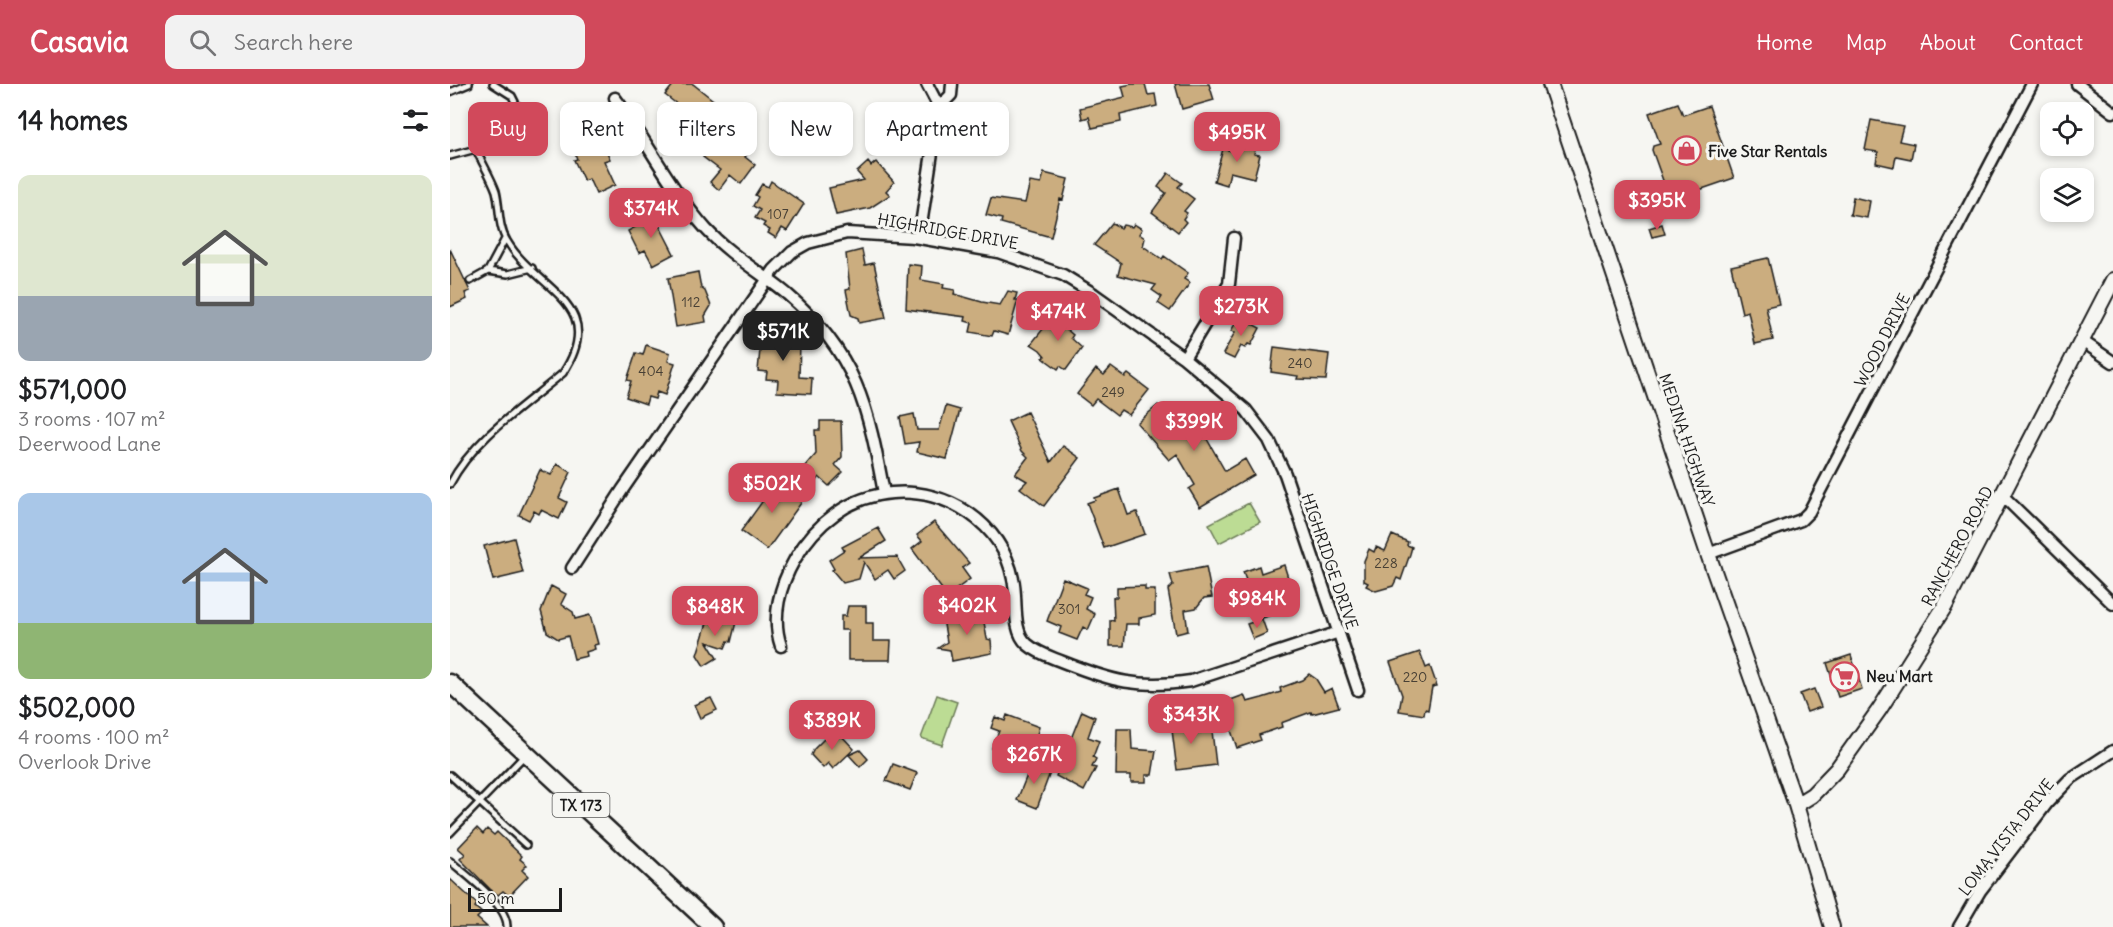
<!DOCTYPE html>
<meta charset="utf-8">
<style>
body{margin:0;font-family:Delius,sans-serif;background:#f2f2f2;color:#202124;height:100vh;display:flex;flex-direction:column;font-size:22px;white-space:nowrap}
*{box-sizing:border-box;margin:0}
p{font-size:20px;color:#757577}
.icon{flex:none;width:33px;height:33px;fill:none;stroke:currentColor;stroke-width:2;stroke-linecap:round;stroke-linejoin:round}
.map{position:relative;flex:1;overflow:hidden}
.sheet{display:flex;flex-direction:column;background:#fff;width:450px}
.sheet>*{flex:none}
.hud{position:absolute;left:18px;top:18px;width:570px;height:54px;display:flex;gap:12px}
.fabs{position:absolute;left:1590px;top:18px;display:grid;gap:12px}
.fabs a{display:grid;place-items:center;width:54px;height:54px;border-radius:12px;background:#fff;box-shadow:0 3px 9px #0003;font-size:30px}
.scale{position:absolute;left:18px;bottom:15px;width:94px;box-sizing:border-box;padding-left:6px;border:3px solid #1c1c1c;border-top:0;font-size:16px;line-height:21px;white-space:nowrap;color:#1c1c1c;-webkit-text-stroke:4px #f6f6f2;paint-order:stroke}
.price{position:absolute;translate:-50% -51px;padding:0 14px;border-radius:12px;background:#d1495b;color:#fff;font-size:20px;line-height:39px;filter:drop-shadow(0 2px 3px #0008)}
.price::after{content:'';position:absolute;left:50%;top:36px;width:18px;height:14px;margin-left:-9px;background:inherit;clip-path:polygon(0 0,100% 0,50% 100%)}
.price.current{background:#222;color:#fff}
ul{padding:0;list-style:none}
li{display:grid;align-content:center;gap:12px;height:318px;padding:0 18px}
li span{display:grid;place-items:center;height:186px;border-radius:12px;color:#555}
li>.icon{margin-inline-start:auto}
span .icon{width:108px;height:108px;fill:#fffc;stroke-width:1}
li b{font-size:26px}
h2{display:flex;justify-content:space-between;align-items:center;height:72px;padding:0 18px;font-size:26px}
.tag{padding:0 21px;border-radius:12px;background:#fff;box-shadow:0 3px 9px #0003;font-size:21px;line-height:54px}
.tag.current{background:#d1495b;color:#fff}
header{display:flex;align-items:center;gap:36px;box-sizing:border-box;height:84px;padding:0 30px;background:#d1495b;color:#fff}
header strong{font-size:28px}
nav{display:flex;gap:33px;margin-inline-start:auto;font-size:21px}
.search{width:420px;height:54px;background:#f2f2f2;display:flex;align-items:center;gap:15px;box-sizing:border-box;padding:0 21px;border-radius:12px;color:#757577;font-size:22px}
main{display:flex;flex:1;min-height:0}
.map>svg:first-child{display:block}
</style>
<header>
<strong>Casavia</strong>
<div class="search"><svg class="icon" aria-label="search" viewBox="0 0 24 24"><circle cx="10" cy="10" r="6"/><path d="M15 15l6 6"/></svg>Search here</div>
<nav><a>Home</a><a>Map</a><a>About</a><a>Contact</a></nav>
</header>
<main>
<section class="sheet">
<h2>14 homes<svg class="icon" aria-label="filters" viewBox="0 0 24 24"><path d="M4 7h16M4 17h16"/><circle cx="9" cy="7" r="2"/><circle cx="15" cy="17" r="2"/></svg></h2>
<ul>
<li><span style="background:linear-gradient(#dfe7d0 65%,#9aa5b1 0)"><svg class="icon" aria-label="home" viewBox="0 0 24 24"><path d="M3 11l9-7 9 7M6 9v11h12V9"/></svg></span><div><b>$571,000</b><p>3 rooms · 107 m²</p><p>Deerwood Lane</p></div></li>
<li><span style="background:linear-gradient(#a9c7e8 70%,#8fb573 0)"><svg class="icon" aria-label="home" viewBox="0 0 24 24"><path d="M3 11l9-7 9 7M6 9v11h12V9"/></svg></span><div><b>$502,000</b><p>4 rooms · 100 m²</p><p>Overlook Drive</p></div></li>
</ul>
</section>
<div class="map">
<svg width="1663" height="843" viewBox="0 0 1663 843">
<rect width="100%" height="100%" fill="#f6f6f2"/>
<filter id="ink" filterUnits="userSpaceOnUse"><feTurbulence type="fractalNoise" baseFrequency=".0167" numOctaves="2"/><feDisplacementMap in="SourceGraphic" scale="12" xChannelSelector="R" yChannelSelector="G"/><feConvolveMatrix kernelMatrix="1 2 1 2 8 2 1 2 1" color-interpolation-filters="sRGB"/></filter>
<g filter="url(#ink)">
<path fill="#bcdc94" stroke="#6c7c58" stroke-width="1.5" d="M799,419L810,438L769,459L759,440Z
M487,611L507,618L492,661L471,654Z"/>
<path fill="#cbad7f" stroke="#1c1c1c" stroke-width="1.5" d="M224,0H243L267,19L247,43L228,32L230,30L224,25L228,21L215,11Z
M682,0H695L698,11L705,10L707,22L670,31L671,38L642,44L639,33L632,35L630,24L675,13L672,2Z
M725,0H759L764,16L732,25Z
M1228,19L1233,31L1259,22L1284,94L1220,116L1202,66L1203,62L1210,60L1199,29Z
M128,29L146,64L154,61L160,75L154,77L165,101L146,110L139,95L134,97L124,76L127,75L117,47L119,46L115,35Z
M1421,36L1453,42L1449,57L1464,60L1461,75L1446,72L1444,83L1426,79L1428,68L1415,66Z
M279,39L304,62L295,73L305,81L291,100L280,91L269,106L260,98L270,86L253,73Z
M785,59L805,65L804,70L810,71L804,94L780,88L777,101L764,97L773,65L782,67Z
M418,78L421,82L426,78L444,98L436,107L440,111L420,124L386,131L379,104L414,96L407,88Z
M594,89L618,95L613,116L610,115L601,153L551,139L552,135L536,131L541,114L575,119L580,98L591,100Z
M718,89L732,99L728,103L744,115L734,127L737,129L733,135L736,138L728,148L702,128L716,109L708,103Z
M321,97L354,120L337,147L332,144L326,154L318,149L320,146L313,142L315,139L305,134L310,126L303,122L308,113L305,111L312,100L318,103Z
M1403,113L1420,117L1417,134L1400,131Z
M202,127L224,170L203,181L195,166L189,169L178,147L189,141L185,135Z
M662,139L671,144L673,141L682,143L684,140L692,145L689,150L695,154L693,162L712,175L714,172L738,189L734,195L740,199L720,227L708,219L712,213L702,206L706,201L668,191L671,179L644,161Z
M1212,140L1215,150L1202,153L1199,144Z
M0,165L20,207L15,209L17,215L0,223Z
M412,166L415,181L424,179L436,234L409,239L408,234L401,231L396,206L400,205L396,170Z
M1318,174L1329,220L1316,223L1323,256L1305,260L1298,227L1292,229L1281,182Z
M458,180L472,182L471,196L494,200L493,204L505,206L504,210L532,218L550,221L558,207L567,209L565,216H568L558,251L544,247L542,252L520,248L522,239L515,237L516,233L456,225Z
M248,188L251,204L255,207L261,222L255,232L256,238L226,243L218,194Z
M609,225L622,235L615,244L623,251L621,254L632,264L616,286L610,282L608,285L593,274L595,272L590,266L581,260Z
M789,233L810,244L801,261L798,260L795,264L791,262L784,275L773,270L785,248L781,247Z
M317,244L343,246L342,259H350L349,293L362,294L361,310L327,308L328,296L316,295L317,288L308,287L311,255H316Z
M196,261L220,269L218,277L225,279L215,311L207,308L205,315L198,313L196,320L176,313L181,297L177,296L186,269L193,271Z
M824,263L879,270L876,296L847,295L848,292L821,288Z
M661,283L675,293L678,290L699,306L679,331L671,326L667,331L646,315L641,321L627,310L646,285L654,291Z
M708,321L718,333L723,328L731,338L753,323L766,338L753,348L775,387L795,375L804,391L750,423L739,405L745,401L727,370L719,376L687,339Z
M496,322L510,326L497,375L467,368L469,358L455,360L450,333L464,330L467,346H489Z
M577,328L601,378L613,362L630,374L594,422L570,404L577,397L565,390L578,373L572,367L558,337Z
M370,337H391L392,373L385,381L393,388L379,402L369,393L362,401L350,389L366,370L365,346H370Z
M107,380L121,388L109,414L117,418L109,435L91,426L89,430L84,427L79,436L69,431L90,386L101,391Z
M323,395L351,415V419L317,466L291,447L312,418L308,415Z
M669,405L678,431L687,428L695,450L654,464L637,419L645,416L644,414Z
M484,438L519,479L512,484L520,495L497,512L462,465L472,457L467,451Z
M428,444L436,457L409,474L447,473L455,487L444,495L438,486L425,495L414,478L409,495L393,499L382,486L384,485L379,476L394,466L392,463Z
M942,451L958,458L957,461L962,463L960,470L951,496L947,494L943,502L926,507L916,502L918,499L914,497V477L919,465L924,468L926,463L935,467Z
M64,454L73,489L43,496L34,462Z
M834,481L840,500L834,502L837,513L830,515L824,530L810,535L793,488L809,482L811,489Z
M756,483L762,513L754,514L746,524L735,526L738,547L726,550L718,506L723,501L720,490Z
M613,494L637,504L634,510L641,513L636,525L645,530L638,546L633,543L627,556L609,549L611,543L597,537Z
M101,502L116,510L111,520L123,528L125,535L140,531L148,560L144,561L145,565L136,568L137,572L124,575L118,552L108,555L97,548L91,527Z
M695,502V506H705V531L689,534V540H676L674,562H660V536L664,537L663,513H667V503Z
M398,522H416V539H423V557H441L440,576H398V546H391V532H396Z
M525,526L526,528L532,527L537,555L541,556L542,569L502,577L500,566L488,564L497,558L493,535L515,531V528Z
M260,529L286,538L281,558L278,557L275,564L257,558L267,574L254,582L247,571Z
M812,535L817,549L803,555L797,540Z
M970,568L976,584L980,582L987,602L982,603L978,626L975,625L974,631L949,627L952,611L940,578Z
M1401,571L1412,605L1388,613L1377,579Z
M859,590L866,595L874,608L882,604L889,623L862,630L861,628L831,639L832,643L809,651L811,656L787,664L777,635L783,632L778,617L794,611L797,618L812,614L831,608L830,604L852,596Z
M1364,605L1371,623L1357,628L1350,610Z
M261,614L267,626L250,634L244,621Z
M632,627L645,633L638,653L649,657L643,673L646,675L642,683L646,684L634,707L606,692Z
M731,628V631L738,630L740,650L762,647L766,681L727,686L720,630Z
M557,631L589,643L581,674L556,665L555,669L542,664L549,647L541,644L545,633L555,637Z
M667,645H681L682,665L706,667L702,691H696V698H681V691H666Z
M390,650L404,665L383,685L378,679L373,684L361,671L364,665L377,652L382,657Z
M410,666L418,675L410,683L399,671Z
M582,679L601,686L587,724L567,716Z
M443,680L467,689L460,706L436,697Z
M27,744L33,750L37,745L44,751L47,748L72,772L70,775L77,781L72,786L78,792L59,812L53,807L48,811L40,805L10,775L15,770L8,764Z
M0,795L27,820L25,823L32,829L27,834L37,843H0Z"/>
<g fill="none" stroke-linecap="round" stroke-linejoin="round">
<defs>
<path id="lane" d="M0,8L19,0
M0,72L26,65
M38,187L58,190L82,184
M20,197L38,187L55,155
M0,400C24,354 74,322 113,289C159,220 85,205 57,157C48,143 50,123 46,107C41,93 32,79 26,65C48,54 62,51 69,26L62,12L43,0
M0,691L76,761
M0,749L75,671
M0,777C16,791 58,821 57,843"/>
<path id="street" d="M477,0L489,23
M1627,0L1663,28
M165,14C197,56 220,105 256,145C280,171 310,188 337,210C407,270 418,323 434,409
M469,154L489,23L501,11L502,0
M1632,257L1663,278
M734,274L779,200L784,154
M1553,412L1663,520
M1258,470L1351,436L1359,428L1582,0
M122,484L173,405L324,186L342,168L358,159L397,149L464,153L548,168L613,191L644,210L734,274L796,326L819,356L835,390L908,606
M331,562C321,533 330,501 345,475C366,439 400,412 442,409C497,404 552,439 563,495C568,514 561,546 577,560C587,569 601,573 613,578C661,597 689,605 741,597L889,548
M1509,843L1530,807L1598,718L1620,695L1663,667"/>
<path id="secondary" d="M1100,0L1258,470L1346,721L1382,843
M1346,721L1362,711L1387,685L1429,626L1495,522L1663,196"/>
<path id="primary" d="M0,599L263,843"/>
</defs>
<use href="#lane" stroke="#1c1c1c" stroke-width="10"/>
<use href="#street" stroke="#1c1c1c" stroke-width="15"/>
<use href="#secondary" stroke="#1c1c1c" stroke-width="18"/>
<use href="#primary" stroke="#1c1c1c" stroke-width="21"/>
<use href="#lane" stroke="#f6f6f2" stroke-width="5"/>
<use href="#street" stroke="#f6f6f2" stroke-width="10"/>
<use href="#secondary" stroke="#f6f6f2" stroke-width="14"/>
<use href="#primary" stroke="#f6f6f2" stroke-width="16"/>
</g>
</g>
<defs>
<symbol id="shop-ring" viewBox="-11 -11 22 22"><circle r="9.5" fill="#f6f6f2" stroke="#d1495b" stroke-width="1.5"/><path d="M-5-2.5h2.3a2.7 3.5 0 0 1 5.4 0H5L5.5 6h-11ZM-1.5-2.5h3a1.5 2.3 0 0 0-3 0Z" fill="#d1495b"/></symbol>
<symbol id="supermarket-ring" viewBox="-11 -11 22 22"><circle r="9.5" fill="#f6f6f2" stroke="#d1495b" stroke-width="1.5"/><path d="M-6-5.5h2.5l.6 2H6L4.5 2H-2.5L-4.4-4H-6ZM-1.5 3.2a1.3 1.3 0 1 0 .1 0ZM3 3.2a1.3 1.3 0 1 0 .1 0Z" fill="#d1495b"/></symbol>
</defs>
<g fill-rule="evenodd">
<use href="#shop-ring" x="1220" y="50" width="33" height="33"/>
<use href="#supermarket-ring" x="1378" y="576" width="33" height="33"/>
</g>
<g text-anchor="middle" dominant-baseline="central" stroke-width="6" stroke-linejoin="round" paint-order="stroke">
<g font-size="14" fill="#484035">
<text x="328" y="130">107</text>
<text x="241" y="218">112</text>
<text x="850" y="279">240</text>
<text x="201" y="287">404</text>
<text x="663" y="308">249</text>
<text x="936" y="479">228</text>
<text x="619" y="525">301</text>
<text x="965" y="593">220</text>
</g>
<rect fill="#f6f6f2" stroke="#5d5d5c" stroke-width="1.5" x="102.5" y="709" width="57" height="24" rx="4.5"/>
<g font-size="15" font-weight="bold" fill="#1c1c1c">
<text x="131" y="721">TX 173</text>
</g>
<g font-size="16" font-weight="bold" fill="#1c1c1c" stroke="#f6f6f2" text-anchor="start">
<text x="1258" y="67">Five Star Rentals</text>
<text x="1416" y="592">Neu Mart</text>
</g>
<g font-size="16" fill="#1c1c1c" stroke="#f6f6f2">
<text transform="translate(498 147) rotate(10)">HIGHRIDGE DRIVE</text>
<text transform="translate(1432 256) rotate(-63)">WOOD DRIVE</text>
<text transform="translate(1237 356) rotate(71)">MEDINA HIGHWAY</text>
<text transform="translate(1507 462) rotate(-62)">RANCHERO ROAD</text>
<text transform="translate(880 477) rotate(71)">HIGHRIDGE DRIVE</text>
<text transform="translate(1556 753) rotate(-52)">LOMA VISTA DRIVE</text>
</g>
</g>
</svg>
<div class="fabs">
<a><svg class="icon" aria-label="locate" viewBox="0 0 24 24"><circle cx="12" cy="12" r="6"/><path d="M12 2v4M12 18v4M2 12h4M18 12h4"/></svg></a>
<a><svg class="icon" aria-label="layers" viewBox="0 0 24 24"><path d="M12 4l9 5-9 5-9-5zM3 14l9 5 9-5"/></svg></a>
</div>
<div class="scale">50 m</div>
<b class="price" style="left:787px;top:79px">$495K</b>
<b class="price" style="left:1207px;top:147px">$395K</b>
<b class="price" style="left:201px;top:155px">$374K</b>
<b class="price" style="left:791px;top:253px">$273K</b>
<b class="price" style="left:608px;top:258px">$474K</b>
<b class="price current" style="left:333px;top:278px">$571K</b>
<b class="price" style="left:744px;top:368px">$399K</b>
<b class="price" style="left:322px;top:430px">$502K</b>
<b class="price" style="left:807px;top:545px">$984K</b>
<b class="price" style="left:517px;top:552px">$402K</b>
<b class="price" style="left:265px;top:553px">$848K</b>
<b class="price" style="left:741px;top:661px">$343K</b>
<b class="price" style="left:382px;top:667px">$389K</b>
<b class="price" style="left:584px;top:701px">$267K</b>
<div class="hud">
<a class="tag current">Buy</a>
<a class="tag">Rent</a>
<a class="tag">Filters</a>
<a class="tag">New</a>
<a class="tag">Apartment</a>
</div>
</div>
</main>
